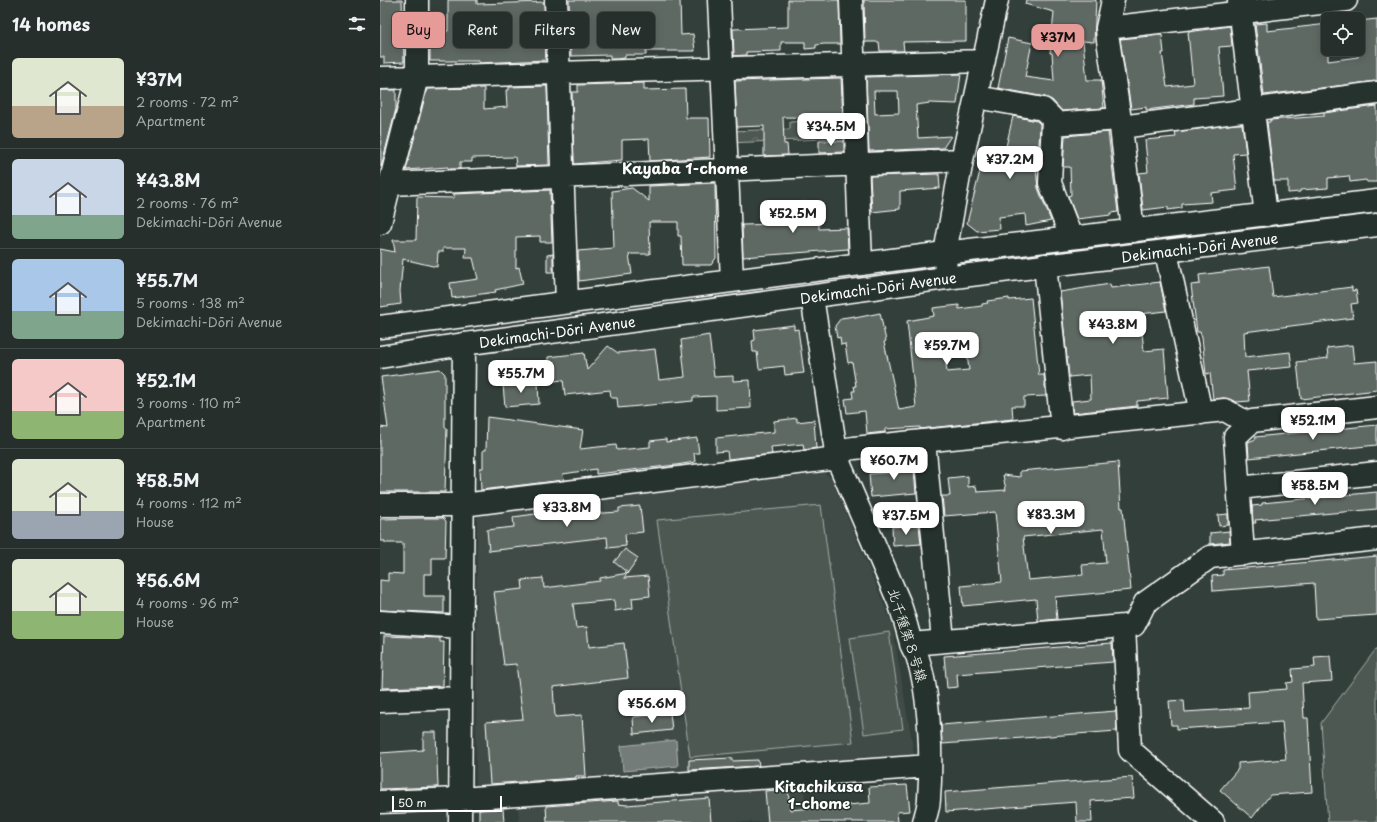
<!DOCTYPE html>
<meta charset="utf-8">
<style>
body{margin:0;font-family:"Playpen Sans","Klee One",sans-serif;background:#2e3734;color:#f1f3f6;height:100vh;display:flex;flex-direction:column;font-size:15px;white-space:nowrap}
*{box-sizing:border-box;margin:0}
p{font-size:13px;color:#a4a9a9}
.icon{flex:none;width:22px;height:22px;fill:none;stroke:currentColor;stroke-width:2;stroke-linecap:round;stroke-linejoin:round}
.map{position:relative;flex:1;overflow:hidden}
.details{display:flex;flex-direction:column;background:#262f2c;width:380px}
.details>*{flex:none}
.banner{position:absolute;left:12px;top:12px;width:380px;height:36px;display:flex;gap:8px}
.controls{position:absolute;left:941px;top:12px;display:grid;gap:8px}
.controls a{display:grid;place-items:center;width:44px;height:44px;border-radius:6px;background:#262f2c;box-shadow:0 2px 10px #0003,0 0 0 1px #424a48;font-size:20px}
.scale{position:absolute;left:12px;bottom:10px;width:110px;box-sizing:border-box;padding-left:4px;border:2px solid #fff;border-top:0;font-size:11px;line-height:14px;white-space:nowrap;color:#fff;-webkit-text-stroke:3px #26332d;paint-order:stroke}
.price{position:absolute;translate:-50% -34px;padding:0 9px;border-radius:8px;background:#fff;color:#222;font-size:13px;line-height:26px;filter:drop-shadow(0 1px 2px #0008)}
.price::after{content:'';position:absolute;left:50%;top:24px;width:12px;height:9px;margin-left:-6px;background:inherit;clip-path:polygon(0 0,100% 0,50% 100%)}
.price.current{background:#e69b98;color:#111}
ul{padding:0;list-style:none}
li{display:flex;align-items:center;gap:12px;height:100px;padding:0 12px}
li+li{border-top:1px solid #424a48}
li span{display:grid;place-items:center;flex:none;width:112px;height:80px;border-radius:6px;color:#555}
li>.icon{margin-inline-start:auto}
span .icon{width:48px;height:48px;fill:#fffc;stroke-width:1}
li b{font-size:17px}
h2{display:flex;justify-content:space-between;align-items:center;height:48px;padding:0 12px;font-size:17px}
.pill{padding:0 14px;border-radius:6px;background:#262f2c;box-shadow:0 2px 10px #0003,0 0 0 1px #424a48;font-size:14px;line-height:36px}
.pill.current{background:#e69b98;color:#111}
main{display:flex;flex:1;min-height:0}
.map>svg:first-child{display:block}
</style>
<main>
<section class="details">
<h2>14 homes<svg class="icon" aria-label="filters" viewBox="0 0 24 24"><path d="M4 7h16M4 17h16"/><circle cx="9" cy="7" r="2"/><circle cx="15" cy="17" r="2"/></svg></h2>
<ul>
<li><span style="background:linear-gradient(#dfe7d0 60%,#b9a48a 0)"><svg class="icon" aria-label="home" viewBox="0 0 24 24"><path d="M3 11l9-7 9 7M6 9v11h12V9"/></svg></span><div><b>¥37M</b><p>2 rooms · 72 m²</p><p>Apartment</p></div></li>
<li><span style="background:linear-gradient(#c9d6e8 70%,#7fa58c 0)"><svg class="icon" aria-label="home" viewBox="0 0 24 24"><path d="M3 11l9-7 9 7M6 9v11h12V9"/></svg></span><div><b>¥43.8M</b><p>2 rooms · 76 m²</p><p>Dekimachi-Dōri Avenue</p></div></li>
<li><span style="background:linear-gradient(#a9c7e8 65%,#7fa58c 0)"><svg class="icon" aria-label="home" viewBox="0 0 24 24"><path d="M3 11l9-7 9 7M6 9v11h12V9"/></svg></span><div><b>¥55.7M</b><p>5 rooms · 138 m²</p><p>Dekimachi-Dōri Avenue</p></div></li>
<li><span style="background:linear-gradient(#f6c9c9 65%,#8fb573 0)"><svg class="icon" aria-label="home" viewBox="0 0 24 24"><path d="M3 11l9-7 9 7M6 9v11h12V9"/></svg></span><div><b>¥52.1M</b><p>3 rooms · 110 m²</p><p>Apartment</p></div></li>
<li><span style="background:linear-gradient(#dfe7d0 65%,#9aa5b1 0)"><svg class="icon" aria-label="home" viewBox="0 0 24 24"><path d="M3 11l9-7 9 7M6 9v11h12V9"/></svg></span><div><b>¥58.5M</b><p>4 rooms · 112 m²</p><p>House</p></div></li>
<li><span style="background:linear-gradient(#dfe7d0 65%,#8fb573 0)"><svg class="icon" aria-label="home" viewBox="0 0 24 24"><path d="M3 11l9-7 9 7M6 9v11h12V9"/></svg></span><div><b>¥56.6M</b><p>4 rooms · 96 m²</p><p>House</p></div></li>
</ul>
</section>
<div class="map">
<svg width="997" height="822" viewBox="0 0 997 822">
<defs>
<pattern id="park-crowns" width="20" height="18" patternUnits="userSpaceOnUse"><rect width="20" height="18" fill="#4d5853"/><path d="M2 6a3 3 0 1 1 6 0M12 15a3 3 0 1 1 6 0" fill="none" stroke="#68716d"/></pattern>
</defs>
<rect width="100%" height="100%" fill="#333f3a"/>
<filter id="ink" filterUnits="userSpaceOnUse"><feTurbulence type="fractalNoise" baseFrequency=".025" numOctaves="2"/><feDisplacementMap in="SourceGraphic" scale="8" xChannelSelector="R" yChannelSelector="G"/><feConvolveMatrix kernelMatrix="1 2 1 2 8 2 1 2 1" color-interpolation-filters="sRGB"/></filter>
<g filter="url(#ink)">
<path fill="#404c47" d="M444,473L451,478L512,624L534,754L530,763L96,790L97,518L101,514Z
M424,785L426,822H139L138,803Z"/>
<path fill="url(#park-crowns)" stroke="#a6aca9" d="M468,119L469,138L348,143V131L410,129V122Z"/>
<path fill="#4d5853" stroke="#a6aca9" d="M441,505L473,742L310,757L277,520Z
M509,632L523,729L484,734L470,638Z
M996,649H997V822H948L941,723Z"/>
<path fill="#737b78" stroke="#abb0ae" d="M296,740L298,766L243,771L241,746Z"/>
<path fill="#5f6964" stroke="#fff" fill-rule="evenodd" d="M0,0H22L24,62L4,63V57H0Z
M68,0H97V4L164,2L166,60L99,63V61H50V32L68,31Z
M189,0H300L301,35L313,34L315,51H266V55H245V58L237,59H230V55L191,56Z
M408,0H459L460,44H444L436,45V48L425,49V42H401V51L366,52V55L354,56L353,29L408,27Z
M484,0H586V41L523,42L524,51H500L499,42H485Z
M646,0H716L714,42L703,41L707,80H721L724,108L682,111L672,100L665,97L618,88L628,38L652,43L645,77L674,81L672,53H670L674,12L645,4Z
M997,19V81L884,95L875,24L887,23V31L948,24V61L978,57V21Z
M850,26L852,46L839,47L843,96L814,98V104L766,110V107L751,109L740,39L782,35L784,53H782L787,87L813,84L808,32Z
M581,74L577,104L550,103L536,105L538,138L571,136L563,148L489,151L486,77ZM494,91H518L519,113L495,114Z
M461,78L463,118L403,117L404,144H407L408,155L384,156V126L357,127L355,81Z
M264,83V90L305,89L306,118H329L330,157L270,161L269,139L242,140V160L194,164L192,92H198V85Z
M167,86L169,165L136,166L135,157L92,158V162H80V169H68V167L26,170L47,89L104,88V109L127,107L126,90H129V87Z
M0,90H16V109L1,167Z
M997,106V182H987L986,180L970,182L969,176L948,178V188L920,190V192L908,193V181H894L887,122H890V120L944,116V113Z
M633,116L657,121L660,124L658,169H656L658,188L671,221L646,226L645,214L619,217L620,229L597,231L587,223L603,159H601L604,146L625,151Z
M855,124H862L866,153L853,154L857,190L831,193L832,202L802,204V208L788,210V207L763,210L759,173L768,172L765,140L796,137L795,132Z
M728,132L738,212L731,213V215L697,219L688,196L691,195L690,167H683L685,136Z
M439,141H464V152L439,153Z
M559,174L560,188L520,191V209L492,212L490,176Z
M335,183L336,258L331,265H302L301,236H298V222H269L270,254H249L252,274L199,281L198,251L234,248L232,191L252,188L269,201V186Z
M170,190L172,242H160V236L136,237V268L139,267L143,284L115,290L116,292L72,298L70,283L98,279L93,258H85L86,248H63V252H58L57,267L23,259L20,291L21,304L0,307V249L15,252L13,240H36L37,197L74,198V194Z
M434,202V204H438L439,229L467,228L468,249L363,257L362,225L401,224L400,203Z
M173,254V272H167V255Z
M889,266L893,297L972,287V291L976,290L978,303L971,304L973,318L864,332L865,357L910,352L912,367L867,371L870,401L857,402L844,398L833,399L830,373L826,374L822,338L820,332H817L811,285L820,284L819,275Z
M780,282L786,311L760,314L764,351L784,349L788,398L757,401V406L693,413L692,401L711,399L710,375L689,377L680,292L730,284L731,288Z
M629,298V300L651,298L659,375H664L666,396L644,397V406H632L633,419L540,429V427L505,429V432L487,434L485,411L467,413L465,399L473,398L472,391H475L474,386H476L472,362L468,363L465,344L461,345L460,337L457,338L455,326L461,318L475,316V318L500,313L506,341L504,342L519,410L536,407L527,321L554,316L553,308L579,305V309L602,306V304L608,303L607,301ZM586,346L589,370L567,372L564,349Z
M414,325V330L418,329L424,373L405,375L404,366L379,369L377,352H373L372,341L375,340L374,330Z
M329,335L334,377L353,376V381L370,380L371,408L336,410V396L313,397V401L238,408L237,398H231L230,390L185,395L183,380L159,383L158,371H161L160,362L168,361V357L204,353L207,370L228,346L238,353L275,349L279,380L305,377L301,340Z
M972,345L974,363L997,361V390L921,399L917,362L948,358L947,348Z
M60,369L65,374V428H67L65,492H0V427L8,428L1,377Z
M158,382L159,404L125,407L123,385Z
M107,417L203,430L200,449L236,445L237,450L270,447V441L286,439V442L317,438L319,453H314L315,462L296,465L216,474V469L183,474L184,480L101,490L100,468H103V450H106Z
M417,418V422L434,420L436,448L424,450L423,444L391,447L392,454L348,459L347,451L336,452V438L394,432V421Z
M997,425V445L869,458L868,442L876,439L875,437Z
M533,459L536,493L491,497L489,474L521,472L520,460Z
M738,462L741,508H743L751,590L675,597L677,619L658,621L656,599L583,606L581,586L622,582L615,512L564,516L562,496H570L568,478L588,476V487L596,486L597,492L626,490L623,475L640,477V471ZM723,529L726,563L702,565L703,575L648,580L643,537Z
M997,492V509L875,520L876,523H873L872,506L882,505V503Z
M260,506L263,532L245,534L246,546L228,548L227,537L109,551L107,530L134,527L133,517L208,507L209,514L239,512V508Z
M848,514V525L839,526L838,515Z
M43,518H63L66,521L65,558H52V574H44V596H64V613L0,610V580L8,581V573L23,574V543H5V541H0V519Z
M539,525L541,544L513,546L512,527Z
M849,531L850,542L830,544V533Z
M245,549L258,558L244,578L268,576L270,596L252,598L253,608L235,611L234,600L193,604L196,628L207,627L209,647L244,643L248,678L173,687L175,717L202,715L206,776H196V778L110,784L106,722L143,719L136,664L124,665L114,592L143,589L142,580L163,578L164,588L220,581V578L248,573L234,562Z
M997,556V615L936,619L934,583L833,591L832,576L843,575V570Z
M4,636L60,638V642H64L63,686L2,688Z
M732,643L733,662L577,674L578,687L567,688L564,656Z
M950,656L952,681L922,683L924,718H928L932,792L890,795L872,818L840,790L858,769V763L906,759L902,722L797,729V725H791L789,701L804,700L805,712L869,708L868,692L907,689L906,683L913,682L912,669L935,667L934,657Z
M736,711L737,731L562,744L561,725Z
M290,713L292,730L254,734L253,717Z
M43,732H56L58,787L0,789V753L43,750Z
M352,758V761L378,760L379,766L309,770V760Z
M752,777L754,798L711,801L712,822H697L696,802L566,812L565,792Z
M527,785L530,811L517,812L518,822H388L385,791L408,789L410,810L490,803L489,787Z
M329,798L331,822H167L166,806L238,801V804L247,805Z
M123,809L124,822H99V810Z"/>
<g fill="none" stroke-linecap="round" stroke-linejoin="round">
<defs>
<path id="minor" d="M176,0L187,302
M339,0L352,280
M471,0L481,264
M733,0L727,28L728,40L741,127L753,231
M859,0L886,215
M727,28L966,0
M0,78L604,61
M597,97L663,109L673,119L670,183L691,237
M673,124L739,119
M741,127L997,93
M9,184L582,160
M0,223L37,77V0
M786,252L821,413
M665,265L682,428
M566,278L565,253L582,160L617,0
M432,297L457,458L519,602C524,616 527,629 531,643C532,649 537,653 538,659C550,696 552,760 549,798C549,806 546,814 544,822
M544,441L563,641
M859,488L997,473
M0,505H83L457,458L467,449L474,448L845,410L869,424
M863,554L855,437L872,421L997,407
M0,622L82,627
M531,644L744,626
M0,701L81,698
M0,802L80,799L550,766
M80,822L84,344
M833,822L750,750L744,626L754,625L765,603L830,557L997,539"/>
<g id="major">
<path d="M0,327L565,253L997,201"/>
<path id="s1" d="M0,357L84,344L566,278L997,225"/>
</g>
</defs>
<use href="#minor" stroke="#fff" stroke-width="25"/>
<use href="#major" stroke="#fff" stroke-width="25"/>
<use href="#minor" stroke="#26332d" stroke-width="22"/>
<use href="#major" stroke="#26332d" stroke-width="22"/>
</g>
</g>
<g text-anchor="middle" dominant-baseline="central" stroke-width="3" stroke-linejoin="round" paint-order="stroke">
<g font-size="14" fill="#fff" stroke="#26332d">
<text stroke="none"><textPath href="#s1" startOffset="827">Dekimachi-Dōri Avenue</textPath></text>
<text stroke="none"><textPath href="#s1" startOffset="503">Dekimachi-Dōri Avenue</textPath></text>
<text stroke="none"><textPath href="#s1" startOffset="179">Dekimachi-Dōri Avenue</textPath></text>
<text transform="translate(528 635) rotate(72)">北千種第８号線</text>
</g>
<g font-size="15" font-weight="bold" fill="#fff" stroke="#26332d">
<text x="305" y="167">Kayaba 1-chome</text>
<text x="439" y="785">Kitachikusa<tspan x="439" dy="17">1-chome</tspan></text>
</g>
</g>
</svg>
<div class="controls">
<a><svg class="icon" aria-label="locate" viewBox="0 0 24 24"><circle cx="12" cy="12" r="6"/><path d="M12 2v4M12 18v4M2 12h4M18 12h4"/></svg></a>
</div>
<div class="scale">50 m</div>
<b class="price current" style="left:678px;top:58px">¥37M</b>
<b class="price" style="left:451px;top:147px">¥34.5M</b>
<b class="price" style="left:630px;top:180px">¥37.2M</b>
<b class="price" style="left:413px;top:234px">¥52.5M</b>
<b class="price" style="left:733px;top:345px">¥43.8M</b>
<b class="price" style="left:567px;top:366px">¥59.7M</b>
<b class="price" style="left:141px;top:394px">¥55.7M</b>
<b class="price" style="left:933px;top:441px">¥52.1M</b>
<b class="price" style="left:514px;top:481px">¥60.7M</b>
<b class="price" style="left:935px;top:506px">¥58.5M</b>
<b class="price" style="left:187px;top:528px">¥33.8M</b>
<b class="price" style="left:671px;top:535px">¥83.3M</b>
<b class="price" style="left:526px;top:536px">¥37.5M</b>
<b class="price" style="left:272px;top:724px">¥56.6M</b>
<div class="banner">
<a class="pill current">Buy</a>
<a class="pill">Rent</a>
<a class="pill">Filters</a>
<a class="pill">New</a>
</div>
</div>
</main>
